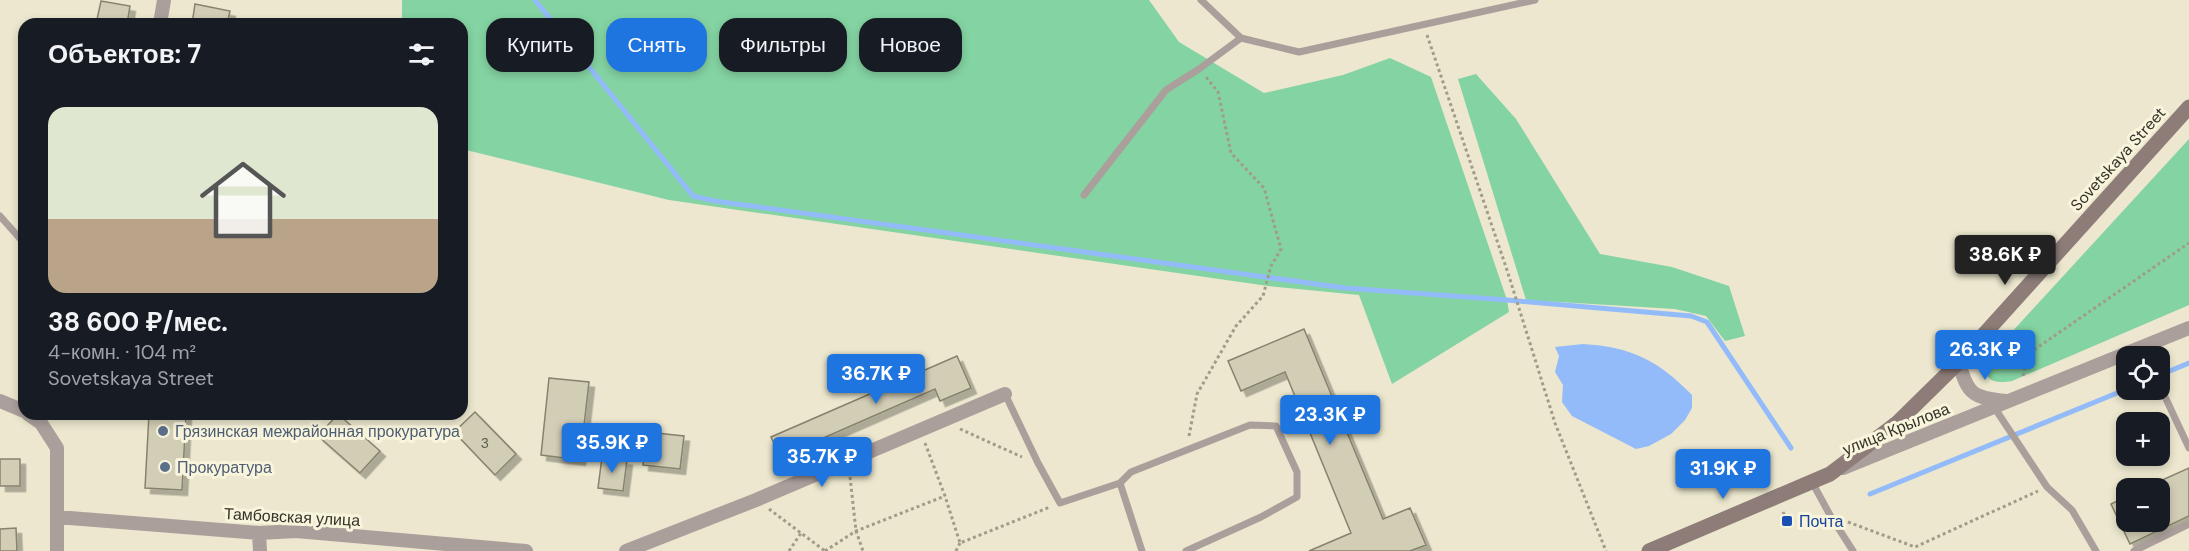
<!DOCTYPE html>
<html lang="ru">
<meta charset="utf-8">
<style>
body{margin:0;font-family:"DM Sans",sans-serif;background:#20242c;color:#f1f3f6;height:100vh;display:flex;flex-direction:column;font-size:22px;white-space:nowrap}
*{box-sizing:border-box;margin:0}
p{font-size:20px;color:#9ea1a6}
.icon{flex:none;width:33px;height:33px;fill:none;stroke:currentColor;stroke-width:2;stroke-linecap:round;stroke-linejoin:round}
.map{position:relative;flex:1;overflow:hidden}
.sheet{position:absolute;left:18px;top:18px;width:450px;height:402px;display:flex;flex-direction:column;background:#171b24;border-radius:18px;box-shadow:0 3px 9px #0003}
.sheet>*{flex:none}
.hud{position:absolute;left:486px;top:18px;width:570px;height:54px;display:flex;gap:12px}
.tools{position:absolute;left:2116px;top:346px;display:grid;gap:12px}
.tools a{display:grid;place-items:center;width:54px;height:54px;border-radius:12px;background:#171b24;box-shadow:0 3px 9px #0003;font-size:30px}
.price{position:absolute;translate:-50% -51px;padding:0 14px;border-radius:6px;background:#1f75df;color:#fff;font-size:20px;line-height:39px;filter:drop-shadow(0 2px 3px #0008)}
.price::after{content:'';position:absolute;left:50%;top:36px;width:18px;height:14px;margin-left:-9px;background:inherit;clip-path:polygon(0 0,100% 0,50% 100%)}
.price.on{background:#222;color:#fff}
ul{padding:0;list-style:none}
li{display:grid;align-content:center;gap:12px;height:318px;padding:0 30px}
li+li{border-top:2px solid #363941}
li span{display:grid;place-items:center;height:186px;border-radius:18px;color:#555}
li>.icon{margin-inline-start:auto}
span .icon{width:108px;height:108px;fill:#fffc;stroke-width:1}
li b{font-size:26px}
h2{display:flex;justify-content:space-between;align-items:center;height:72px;padding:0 30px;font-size:26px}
.chip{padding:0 21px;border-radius:18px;background:#171b24;box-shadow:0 3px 9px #0003;font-size:21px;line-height:54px}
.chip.on{background:#1f75df;color:#fff}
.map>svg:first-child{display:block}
</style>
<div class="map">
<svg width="2189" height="551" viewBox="0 0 2189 551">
<defs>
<filter id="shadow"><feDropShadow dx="5.5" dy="5.5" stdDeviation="0" flood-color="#0004"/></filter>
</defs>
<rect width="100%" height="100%" fill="#ece7ce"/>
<path fill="#84d3a2" d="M402,0H1149L1179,42L1264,93L1343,75L1390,58L1431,77L1507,300L1509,312L1392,384L1359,295L1268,286L669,200L462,149V24H402Z
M1476,74L1516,119L1600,254L1672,267L1729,286L1745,336L1725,341L1706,316L1675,309L1526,300L1458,79Z
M2189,139V305L2012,381C1993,384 1982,381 1987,359Z"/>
<path fill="#93bbf9" d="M1583,344C1631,347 1658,360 1692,395V408L1685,420L1671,434L1649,446L1636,449L1572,416L1562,402L1563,385L1555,372L1559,356L1555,347Z"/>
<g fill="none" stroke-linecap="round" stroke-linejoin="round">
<path stroke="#93bbf9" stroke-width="5" d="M535,0L693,196L715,201L1345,288L1507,300L1691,316L1707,322L1791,448
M2160,375L2189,363
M1870,494L2127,389"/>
</g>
<path fill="#d2cdb5" stroke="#87826c" stroke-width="1.5" filter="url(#shadow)" d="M101,1L130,6L127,24H96Z
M195,4L230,11L227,24H192Z
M1304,329L1383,519L1410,508L1426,545L1410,551H1309L1351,533L1285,372L1241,391L1228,361Z
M957,356L971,388L940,401L935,389L780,457L771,437Z
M549,378L589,382L580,460L541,455Z
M475,412L516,454L495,475L454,432Z
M149,414H186L182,490L145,488Z
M338,414L380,451L360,473L318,436Z
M647,432L684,436L680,469L643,465Z
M602,457L627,460L623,491L598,488Z
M0,459H20V486H0Z
M2189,468V516L2130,544L2111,504L2127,496V522H2160V481Z
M16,528L17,551H0V529Z"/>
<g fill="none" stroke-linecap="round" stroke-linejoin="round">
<path stroke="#a09c8a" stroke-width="3" stroke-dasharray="3 3" stroke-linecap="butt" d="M1427,35L1507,270L1555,423L1606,551
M2003,342L2028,354
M2023,376L2028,354L2189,243
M960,429L1022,457
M1189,436L1197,394L1236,326L1263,296L1271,266L1281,249L1264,188L1231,153L1218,92L1206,77
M925,443L945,496L960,543L1050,507
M850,477L856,531L863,551
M769,509L825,551
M1783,512L1787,521
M1848,522L1915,547L2038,491
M789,551L801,533
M825,551L856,531L945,496
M956,551L960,543"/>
<path stroke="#ab9f9c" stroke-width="7" d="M1201,0L1241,38L1299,52L1535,0
M1084,195L1166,90L1199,69L1241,38
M0,216L24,243
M2160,386L2189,448
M1005,394L1038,463L1060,503L1120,483L1142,551
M1994,407L2047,487L2072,510L2096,551
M1812,482L1830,515L1853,551
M1120,483L1131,472L1250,425L1276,426L1297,472V497L1261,517L1186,551
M2134,551L2189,524"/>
<path stroke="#ab9f9c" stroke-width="14" d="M160,24L164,0
M1959,362C1967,394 1973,398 2006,401
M0,401L24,411
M28,414L41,423L57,448V551
M1843,468L2189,328
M57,517L259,533L296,531L526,551
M259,533L260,551
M626,551L756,500L1005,394"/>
<path stroke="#8d7c78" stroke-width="15" d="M1649,551L1830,474L1897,423L1959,362L2189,107"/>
</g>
<g fill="#5c6f8a" stroke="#f9f4dc" stroke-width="2">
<circle cx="163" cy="431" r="6"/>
<circle cx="165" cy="467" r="6"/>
</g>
<rect fill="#1a4fb4" stroke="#f9f4dc" stroke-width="2" x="1781" y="515" width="12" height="12" rx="3"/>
<g text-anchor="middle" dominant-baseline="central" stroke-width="6" stroke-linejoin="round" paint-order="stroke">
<g font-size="14" fill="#5c5a4d">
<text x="485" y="443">3</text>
</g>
<g font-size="16" fill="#35332a" stroke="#f9f4dc">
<text transform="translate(2118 159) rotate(-48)">Sovetskaya Street</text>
<text transform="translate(1896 429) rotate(-22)">улица Крылова</text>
<text transform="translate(292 517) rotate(3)">Тамбовская улица</text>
</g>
<g font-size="16" fill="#4e5e75" stroke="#f9f4dc" text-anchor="start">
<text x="175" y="431">Грязинская межрайонная прокуратура</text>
<text x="177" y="467">Прокуратура</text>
</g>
<g font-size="16" fill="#164399" stroke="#f9f4dc" text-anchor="start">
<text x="1799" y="521">Почта</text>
</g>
</g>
</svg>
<div class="tools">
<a><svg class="icon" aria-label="locate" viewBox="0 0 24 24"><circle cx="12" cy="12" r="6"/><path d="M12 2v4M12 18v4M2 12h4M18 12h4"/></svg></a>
<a>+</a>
<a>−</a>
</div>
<b class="price on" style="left:2005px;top:286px">38.6K ₽</b>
<b class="price" style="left:1985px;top:381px">26.3K ₽</b>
<b class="price" style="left:876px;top:405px">36.7K ₽</b>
<b class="price" style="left:1330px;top:446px">23.3K ₽</b>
<b class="price" style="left:612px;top:474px">35.9K ₽</b>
<b class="price" style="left:822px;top:488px">35.7K ₽</b>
<b class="price" style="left:1723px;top:500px">31.9K ₽</b>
<div class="hud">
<a class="chip">Купить</a>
<a class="chip on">Снять</a>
<a class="chip">Фильтры</a>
<a class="chip">Новое</a>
</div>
<section class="sheet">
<h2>Объектов: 7<svg class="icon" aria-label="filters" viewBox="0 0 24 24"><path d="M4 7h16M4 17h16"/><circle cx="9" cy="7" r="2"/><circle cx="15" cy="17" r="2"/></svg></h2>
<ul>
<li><span style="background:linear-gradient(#dfe7d0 60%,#b9a48a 0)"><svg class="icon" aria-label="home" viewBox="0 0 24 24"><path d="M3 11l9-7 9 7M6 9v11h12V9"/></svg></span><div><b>38 600 ₽/мес.</b><p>4-комн. · 104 m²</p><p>Sovetskaya Street</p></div></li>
</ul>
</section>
</div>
